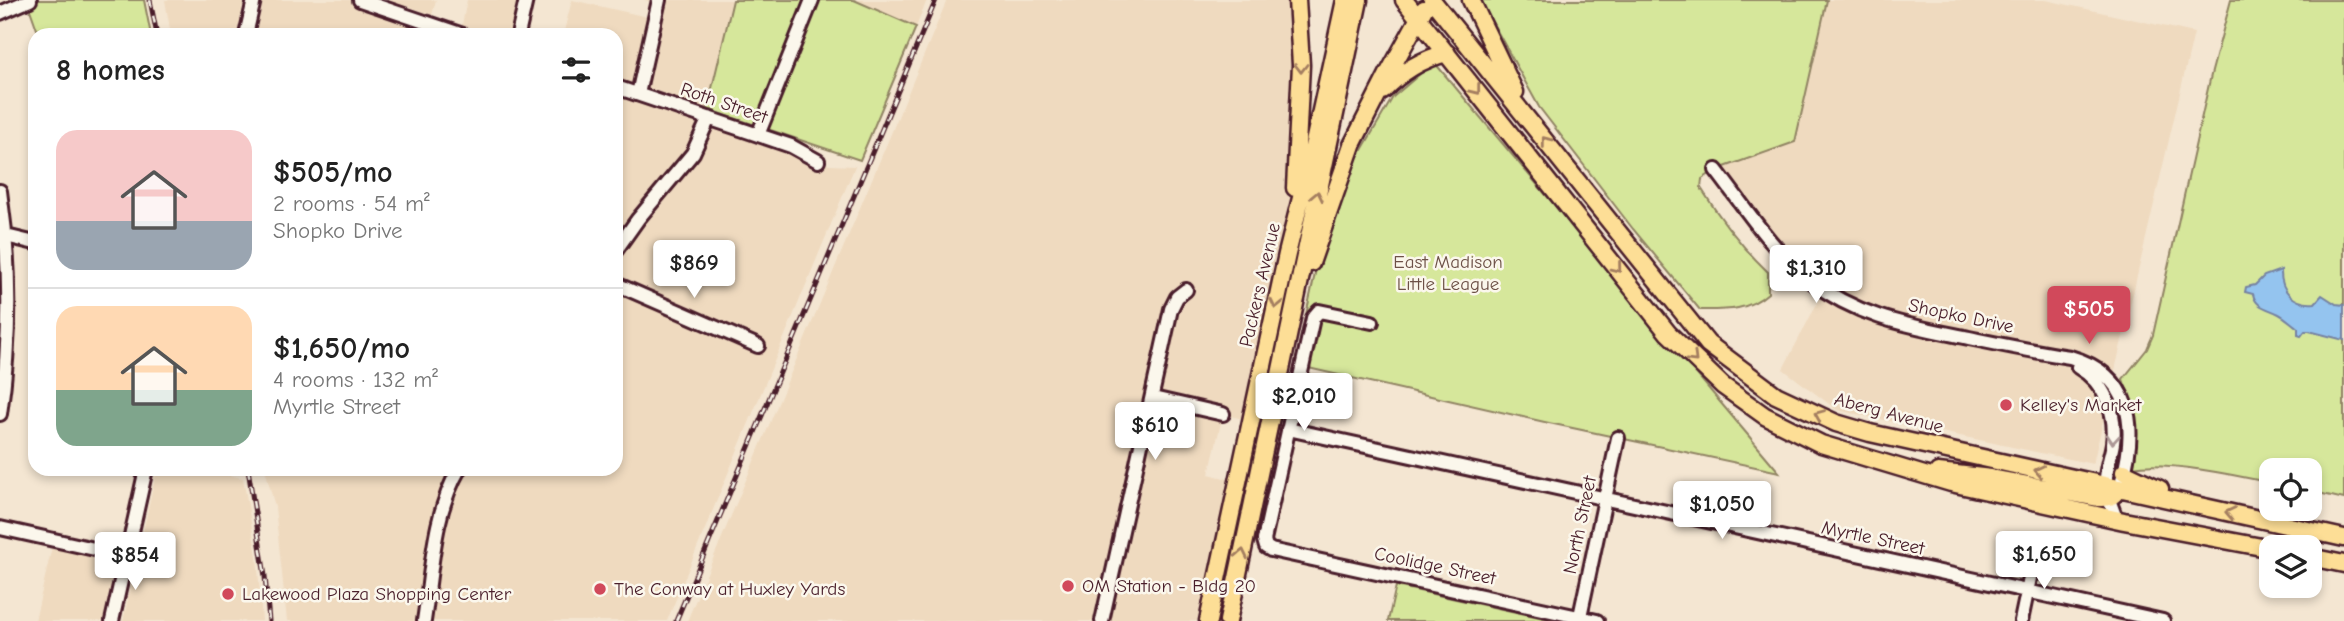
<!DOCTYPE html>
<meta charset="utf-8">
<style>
body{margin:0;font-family:"Comic Neue",sans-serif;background:#f2f2f2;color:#222;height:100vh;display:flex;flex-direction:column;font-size:26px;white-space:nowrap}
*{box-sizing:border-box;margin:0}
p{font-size:23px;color:#767676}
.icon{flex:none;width:38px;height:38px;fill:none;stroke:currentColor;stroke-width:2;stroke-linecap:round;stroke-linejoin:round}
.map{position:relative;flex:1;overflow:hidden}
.details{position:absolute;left:28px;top:28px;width:595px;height:448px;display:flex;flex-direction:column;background:#fff;border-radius:21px;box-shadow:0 4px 10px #0003}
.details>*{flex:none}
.controls{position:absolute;left:2259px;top:458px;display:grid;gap:14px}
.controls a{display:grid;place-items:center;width:63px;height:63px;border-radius:14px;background:#fff;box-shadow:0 4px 10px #0003;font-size:35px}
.price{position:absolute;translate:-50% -60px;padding:0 16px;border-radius:7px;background:#fff;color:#222;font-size:23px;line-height:46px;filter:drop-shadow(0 2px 4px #0008)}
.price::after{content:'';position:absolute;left:50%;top:42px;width:21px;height:16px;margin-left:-10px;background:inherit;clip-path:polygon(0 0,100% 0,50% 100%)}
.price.selected{background:#d1495b;color:#fff}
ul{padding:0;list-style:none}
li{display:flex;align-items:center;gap:21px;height:175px;padding:0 28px}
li+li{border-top:2px solid #e0e0e0}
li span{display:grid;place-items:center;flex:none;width:196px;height:140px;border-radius:21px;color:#555}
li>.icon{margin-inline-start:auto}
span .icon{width:84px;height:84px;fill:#fffc;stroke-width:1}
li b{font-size:30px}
h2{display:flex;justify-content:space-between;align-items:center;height:84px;padding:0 28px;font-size:30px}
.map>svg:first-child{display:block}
</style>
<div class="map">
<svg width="2344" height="621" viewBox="0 0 2344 621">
<rect width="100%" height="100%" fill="#f4e6d2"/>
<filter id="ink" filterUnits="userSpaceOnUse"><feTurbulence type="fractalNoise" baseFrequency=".0143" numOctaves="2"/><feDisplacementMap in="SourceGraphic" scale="14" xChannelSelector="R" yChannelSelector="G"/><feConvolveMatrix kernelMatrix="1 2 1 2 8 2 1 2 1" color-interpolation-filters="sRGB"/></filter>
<g filter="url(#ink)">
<path fill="#efdabf" d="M165,0H244L237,35H171Z
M263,0H436L432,15L407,6L403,21L463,35H255Z
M467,0H519L509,35H491L462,25Z
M572,0L661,20L665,5L644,0H733L707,109L640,87L638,94L829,165L855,166L667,621H287L275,507L265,469H616V35H563Z
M854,0H927L916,27Z
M947,0H1297V165L1289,246L1251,421L1223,414L1209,474L1239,482L1208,621H687Z
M1827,0H2046L2194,33L2093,464L1837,410L1783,369L1824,290L1807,279L1716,170L1795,141Z
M157,469H199L243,478L257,556L262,621H123Z
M52,547L111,562L114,569L103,621H35Z"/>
<path fill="#d6e79b" stroke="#908363" stroke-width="2" d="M30,0H144L151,35H39L27,1Z
M733,0H854L916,27L860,160L707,109Z
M1480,0H1827L1795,142L1716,170L1702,179L1701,188C1720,219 1741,246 1768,272V293C1748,311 1726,310 1700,310L1633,229L1539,107Z
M2231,0H2344V499L2310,491V471H2272L2271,483C2240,476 2163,460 2134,467L2136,418L2123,379L2147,349L2153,335L2211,75Z
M1434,62L1779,472L1549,423L1295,365L1316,269L1356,160L1393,97Z
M1396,586L1557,621H1388Z"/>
<path fill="#94c4ef" stroke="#7682a1" stroke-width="2" d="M2281,270C2280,291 2294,305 2315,303L2322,295L2336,304L2344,305V340L2309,331H2305L2301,336L2298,335V328C2292,324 2285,317 2279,314C2268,308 2256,308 2253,294L2245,292L2246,287L2255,285L2264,276Z"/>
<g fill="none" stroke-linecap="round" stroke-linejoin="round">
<defs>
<path id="minor" d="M360,0L463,35
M0,13L30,0
M246,35L254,0
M518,35L526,0
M616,87L791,146L818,161
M638,94L659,0
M758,135L812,0
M1716,170C1744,206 1773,252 1810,280C1858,318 1911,326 1969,338C2003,345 2036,352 2070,357C2132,375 2138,425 2122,481
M0,191C11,265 11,340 0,414
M6,236L35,243
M616,250L638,219L693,153L709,118
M616,284L758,346
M1372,322L1319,311L1313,318L1264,540L1266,547L1271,550L1597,621
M2078,367C2104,382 2117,412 2113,443C2111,457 2104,473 2106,487C2107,497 2113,509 2116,519
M1153,398L1223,414
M1288,429L2163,621
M0,528L126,556
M112,621L146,469
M424,621C432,570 433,514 459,469
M1102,621L1171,309L1177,297L1186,290
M1579,621L1618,438
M2021,621L2035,554"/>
<path id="major" d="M1404,0L1668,333L1723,386L1765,416L1821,444L1951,483L2124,521L2272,549
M1432,0L1708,344L1776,395L1836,423L1870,433L2344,538
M1471,0L1515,92
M1383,91C1401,72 1422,59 1447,53
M1295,188L1301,65L1297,0
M1311,263L1352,145L1388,74L1424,9
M1938,472L1991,478L2098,498C2109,498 2113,498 2119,488
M2124,472L2160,489
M2310,557L2344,564
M1208,621L1287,254L1309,166L1345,0
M1228,621L1359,0"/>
</defs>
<use href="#minor" stroke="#4a1f2b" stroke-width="18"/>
<use href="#major" stroke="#4a1f2b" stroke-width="21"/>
<use href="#minor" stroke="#fbf7ec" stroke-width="12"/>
<use href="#major" stroke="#fdde96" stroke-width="16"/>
<defs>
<path id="rail" d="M150,0L157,35
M248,469L265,576L269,621
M676,621L936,0"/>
</defs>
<use href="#rail" stroke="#4a1f2b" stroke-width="5"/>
<use href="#rail" stroke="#fbf7ec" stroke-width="2.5" stroke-dasharray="8" stroke-linecap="butt"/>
</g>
<defs><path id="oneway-chevron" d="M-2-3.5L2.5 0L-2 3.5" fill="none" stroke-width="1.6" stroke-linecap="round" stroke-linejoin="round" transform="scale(1.75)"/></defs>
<g stroke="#a47e60">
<use href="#oneway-chevron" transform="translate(1301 68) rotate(90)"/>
<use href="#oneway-chevron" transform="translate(1476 90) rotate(52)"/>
<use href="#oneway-chevron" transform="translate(1546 141) rotate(-128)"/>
<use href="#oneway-chevron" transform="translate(1317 196) rotate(-78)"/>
<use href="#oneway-chevron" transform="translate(1617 268) rotate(51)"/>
<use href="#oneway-chevron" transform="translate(1276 304) rotate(102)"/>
<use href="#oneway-chevron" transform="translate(1693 358) rotate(45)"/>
<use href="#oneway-chevron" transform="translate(1819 415) rotate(-157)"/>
<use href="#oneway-chevron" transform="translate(2039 471) rotate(-168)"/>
<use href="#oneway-chevron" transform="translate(2230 513) rotate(-168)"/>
<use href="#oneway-chevron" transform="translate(1242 554) rotate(-78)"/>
</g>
<use stroke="#ab9695" href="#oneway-chevron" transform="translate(2113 439) rotate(95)"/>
</g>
<g fill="#d1495b" stroke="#fbf7ec" stroke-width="2.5">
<circle cx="2006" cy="405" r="7"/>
<circle cx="1068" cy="586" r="7"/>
<circle cx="600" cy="589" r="7"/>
<circle cx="228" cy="594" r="7"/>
</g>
<g text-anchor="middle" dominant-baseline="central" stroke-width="5" stroke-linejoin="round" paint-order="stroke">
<g font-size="19" fill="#4a1f2b" stroke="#fbf7ec">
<text transform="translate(724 103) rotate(19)">Roth Street</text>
<text transform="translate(1260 285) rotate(-77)">Packers Avenue</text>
<text transform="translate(1961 316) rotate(12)">Shopko Drive</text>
<text transform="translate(1889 413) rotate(15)">Aberg Avenue</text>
<text transform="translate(1580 525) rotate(-78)">North Street</text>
<text transform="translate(1873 538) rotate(12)">Myrtle Street</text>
<text transform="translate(1435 566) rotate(12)">Coolidge Street</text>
</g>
<g font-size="19" fill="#6d5147" stroke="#fbf7ec">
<text x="1448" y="262">East Madison<tspan x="1448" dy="22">Little League</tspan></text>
</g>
<g font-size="19" fill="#4a1f2b" stroke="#fbf7ec" text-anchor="start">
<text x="2020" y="405">Kelley's Market</text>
<text x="1082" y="586">OM Station - Bldg 20</text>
<text x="614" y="589">The Conway at Huxley Yards</text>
<text x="242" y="594">Lakewood Plaza Shopping Center</text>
</g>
</g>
</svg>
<div class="controls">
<a><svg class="icon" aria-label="locate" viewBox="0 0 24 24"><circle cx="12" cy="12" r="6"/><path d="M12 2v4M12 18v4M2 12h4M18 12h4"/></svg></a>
<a><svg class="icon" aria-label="layers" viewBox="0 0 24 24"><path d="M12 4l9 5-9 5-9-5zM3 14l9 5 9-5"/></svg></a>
</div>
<b class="price" style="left:694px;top:300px">$869</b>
<b class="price" style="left:1816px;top:305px">$1,310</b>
<b class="price selected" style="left:2089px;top:346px">$505</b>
<b class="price" style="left:1304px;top:433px">$2,010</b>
<b class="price" style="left:1155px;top:462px">$610</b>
<b class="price" style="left:1722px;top:541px">$1,050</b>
<b class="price" style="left:2044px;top:591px">$1,650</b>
<b class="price" style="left:135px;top:592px">$854</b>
<section class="details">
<h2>8 homes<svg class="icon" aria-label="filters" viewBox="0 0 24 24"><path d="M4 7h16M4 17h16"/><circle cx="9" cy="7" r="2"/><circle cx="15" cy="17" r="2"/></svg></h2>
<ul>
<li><span style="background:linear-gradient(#f6c9c9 65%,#9aa5b1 0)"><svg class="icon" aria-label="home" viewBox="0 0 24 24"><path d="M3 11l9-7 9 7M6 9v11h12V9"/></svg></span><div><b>$505/mo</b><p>2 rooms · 54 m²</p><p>Shopko Drive</p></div></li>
<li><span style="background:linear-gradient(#ffd9b3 60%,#7fa58c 0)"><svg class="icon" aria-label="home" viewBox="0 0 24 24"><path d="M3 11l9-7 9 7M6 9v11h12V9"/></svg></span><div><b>$1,650/mo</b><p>4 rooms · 132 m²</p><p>Myrtle Street</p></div></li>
</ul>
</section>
</div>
